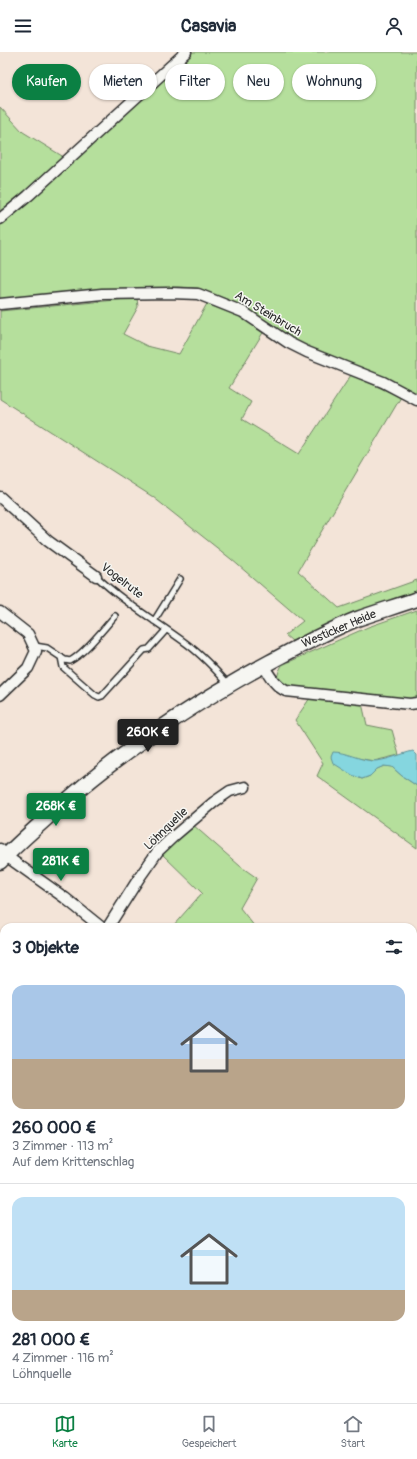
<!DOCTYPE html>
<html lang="de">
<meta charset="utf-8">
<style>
body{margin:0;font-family:Pangolin,sans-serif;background:#f2f2f3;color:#1f2937;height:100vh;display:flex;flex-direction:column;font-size:15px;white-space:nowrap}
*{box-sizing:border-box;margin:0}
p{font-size:13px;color:#747a83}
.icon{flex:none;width:22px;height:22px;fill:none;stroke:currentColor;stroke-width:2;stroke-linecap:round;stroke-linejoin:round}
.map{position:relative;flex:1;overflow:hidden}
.drawer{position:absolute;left:0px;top:871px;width:417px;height:480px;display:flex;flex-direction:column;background:#fff;border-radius:12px 12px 0 0;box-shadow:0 1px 3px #0004}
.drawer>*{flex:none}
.banner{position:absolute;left:12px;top:12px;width:393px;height:36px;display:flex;gap:8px}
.price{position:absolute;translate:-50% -34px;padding:0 9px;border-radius:4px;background:#0b8043;color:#fff;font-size:13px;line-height:26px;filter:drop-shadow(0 1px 2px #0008)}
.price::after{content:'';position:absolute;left:50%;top:24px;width:12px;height:9px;margin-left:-6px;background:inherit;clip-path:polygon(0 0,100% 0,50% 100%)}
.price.active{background:#222;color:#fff}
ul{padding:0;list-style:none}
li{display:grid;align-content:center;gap:8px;height:212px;padding:0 12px}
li+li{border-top:1px solid #e0e1e3}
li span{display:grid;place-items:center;height:124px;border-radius:12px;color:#555}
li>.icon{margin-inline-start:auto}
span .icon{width:72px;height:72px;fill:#fffc;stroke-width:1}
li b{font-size:17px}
h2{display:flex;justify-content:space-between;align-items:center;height:48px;padding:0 12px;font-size:17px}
.chip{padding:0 14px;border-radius:18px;background:#fff;box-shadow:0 1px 3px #0004;font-size:14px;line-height:36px}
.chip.active{background:#0b8043;color:#fff}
header{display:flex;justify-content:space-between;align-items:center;height:52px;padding:0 12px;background:#fff;font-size:18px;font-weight:800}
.tab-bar{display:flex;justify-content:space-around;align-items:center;height:56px;border-top:1px solid #e0e1e3;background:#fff;font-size:11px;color:#747a83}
.tab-bar a{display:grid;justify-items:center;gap:2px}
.tab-bar .active{color:#0b8043}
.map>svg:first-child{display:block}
</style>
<header><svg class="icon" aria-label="menu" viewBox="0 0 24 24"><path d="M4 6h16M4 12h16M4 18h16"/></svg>Casavia<svg class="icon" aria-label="person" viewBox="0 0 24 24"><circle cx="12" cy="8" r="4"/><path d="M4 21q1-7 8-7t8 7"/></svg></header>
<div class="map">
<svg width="417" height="1351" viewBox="0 0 417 1351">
<rect width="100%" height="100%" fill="#f3e4d8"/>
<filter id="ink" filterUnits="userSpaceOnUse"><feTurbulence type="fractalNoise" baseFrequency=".025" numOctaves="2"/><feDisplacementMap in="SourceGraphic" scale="8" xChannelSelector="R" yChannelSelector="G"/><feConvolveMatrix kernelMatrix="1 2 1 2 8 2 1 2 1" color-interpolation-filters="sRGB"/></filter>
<g filter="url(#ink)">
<path fill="#b5df9c" stroke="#708564" d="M187,0H417V345L306,297L245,257L197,236L178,235L101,238L0,248V170Z
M0,55L23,80L67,107L0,164Z
M137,246L138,255L123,282L147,294L179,302L209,248L244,265L264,279L229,336L251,350L242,367L299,402L351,323L401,345L298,519L339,556L417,528V539L352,562L292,589L285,583L303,569L231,507L153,445L0,347V259Z
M417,558V648L284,635L277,626L279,619L282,613L368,575Z
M312,643L361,647L367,673L392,678L399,703L374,709L357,706L352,723L362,727L370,724L377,717L384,714L392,715L402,724L417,734V796L317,724L323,711L295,668Z
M192,772L240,814L257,826L240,856L255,875H172L202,841L162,802Z
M417,943V1081L413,1084V947Z
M0,1179L4,1184V1238L0,1244Z
M4,1256V1310L0,1307V1263Z
M69,1347H129L127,1351H76Z
M208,1347H332L336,1351H211Z"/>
<path fill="#85d6df" stroke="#619297" d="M413,699L417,703V734L402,724L392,715L384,714L377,717L370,724L362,727L352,723L333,711L331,705L333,700C346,700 359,708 373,709C386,709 400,702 413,699Z"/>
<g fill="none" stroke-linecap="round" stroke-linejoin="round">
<path stroke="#619297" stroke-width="3" d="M413,1042H417"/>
<defs>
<path id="lane" d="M96,524C123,550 156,569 187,592C203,604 216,618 229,633
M154,569L180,527
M35,594L47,596L65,608L70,609C85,601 103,577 115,564
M61,605L63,615L95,643L99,645L102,644L144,598L149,597L166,578"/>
<path id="street" d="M0,167L28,144L186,0
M0,252L102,242L170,241L198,242L243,260L289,291L307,300L383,330L417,348
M0,445L48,489L96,524
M0,560L28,582L36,599L28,616L0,643
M263,613C270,624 275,634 286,639L410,652L417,651
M0,797L6,804L65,846L101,875
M108,875L139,826L158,799L174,784L214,750L230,739L245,735
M0,921L4,923"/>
<path id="secondary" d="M0,810C18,791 38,774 58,756C122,699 194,651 270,610C298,595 327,579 357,567C377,560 397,554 417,547"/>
</defs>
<use href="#lane" stroke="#2b2b2b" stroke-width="8"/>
<use href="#street" stroke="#2b2b2b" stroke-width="13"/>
<use href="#secondary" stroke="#2b2b2b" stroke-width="17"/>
<use href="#lane" stroke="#f6f6f2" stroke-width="5"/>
<use href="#street" stroke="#f6f6f2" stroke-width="10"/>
<use href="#secondary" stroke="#f6f6f2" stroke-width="14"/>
</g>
</g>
<g text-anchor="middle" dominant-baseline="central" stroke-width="3" stroke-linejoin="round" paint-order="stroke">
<g font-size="12" fill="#2b2b2b" stroke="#f6f6f2">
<text transform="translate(268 262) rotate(31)">Am Steinbruch</text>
<text transform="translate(122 529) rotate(38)">Vogelrute</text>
<text transform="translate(339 577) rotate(-23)">Westicker Heide</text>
<text transform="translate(166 777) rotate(-44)">Löhnquelle</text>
</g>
</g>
</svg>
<b class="price active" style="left:148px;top:701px">260K €</b>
<b class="price" style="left:56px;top:775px">268K €</b>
<b class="price" style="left:61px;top:830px">281K €</b>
<div class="banner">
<a class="chip active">Kaufen</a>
<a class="chip">Mieten</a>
<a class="chip">Filter</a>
<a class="chip">Neu</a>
<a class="chip">Wohnung</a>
</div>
<section class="drawer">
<h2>3 Objekte<svg class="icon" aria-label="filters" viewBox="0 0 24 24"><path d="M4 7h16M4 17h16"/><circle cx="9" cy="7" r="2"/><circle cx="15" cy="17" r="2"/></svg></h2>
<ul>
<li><span style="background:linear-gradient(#a9c7e8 60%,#b9a48a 0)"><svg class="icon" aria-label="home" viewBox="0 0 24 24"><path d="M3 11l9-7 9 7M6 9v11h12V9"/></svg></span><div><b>260 000 €</b><p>3 Zimmer · 113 m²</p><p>Auf dem Krittenschlag</p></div></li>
<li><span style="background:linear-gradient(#bfe0f5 75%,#b9a48a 0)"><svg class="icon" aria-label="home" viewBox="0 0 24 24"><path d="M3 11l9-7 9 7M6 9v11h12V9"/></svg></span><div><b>281 000 €</b><p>4 Zimmer · 116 m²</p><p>Löhnquelle</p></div></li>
</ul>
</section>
</div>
<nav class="tab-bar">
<a class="active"><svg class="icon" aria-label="map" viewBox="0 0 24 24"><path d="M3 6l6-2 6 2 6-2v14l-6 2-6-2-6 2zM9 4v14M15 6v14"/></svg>Karte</a>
<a><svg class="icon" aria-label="saved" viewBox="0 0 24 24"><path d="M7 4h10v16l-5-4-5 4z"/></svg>Gespeichert</a>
<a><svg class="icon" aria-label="home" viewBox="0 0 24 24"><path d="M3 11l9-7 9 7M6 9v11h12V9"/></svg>Start</a>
</nav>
